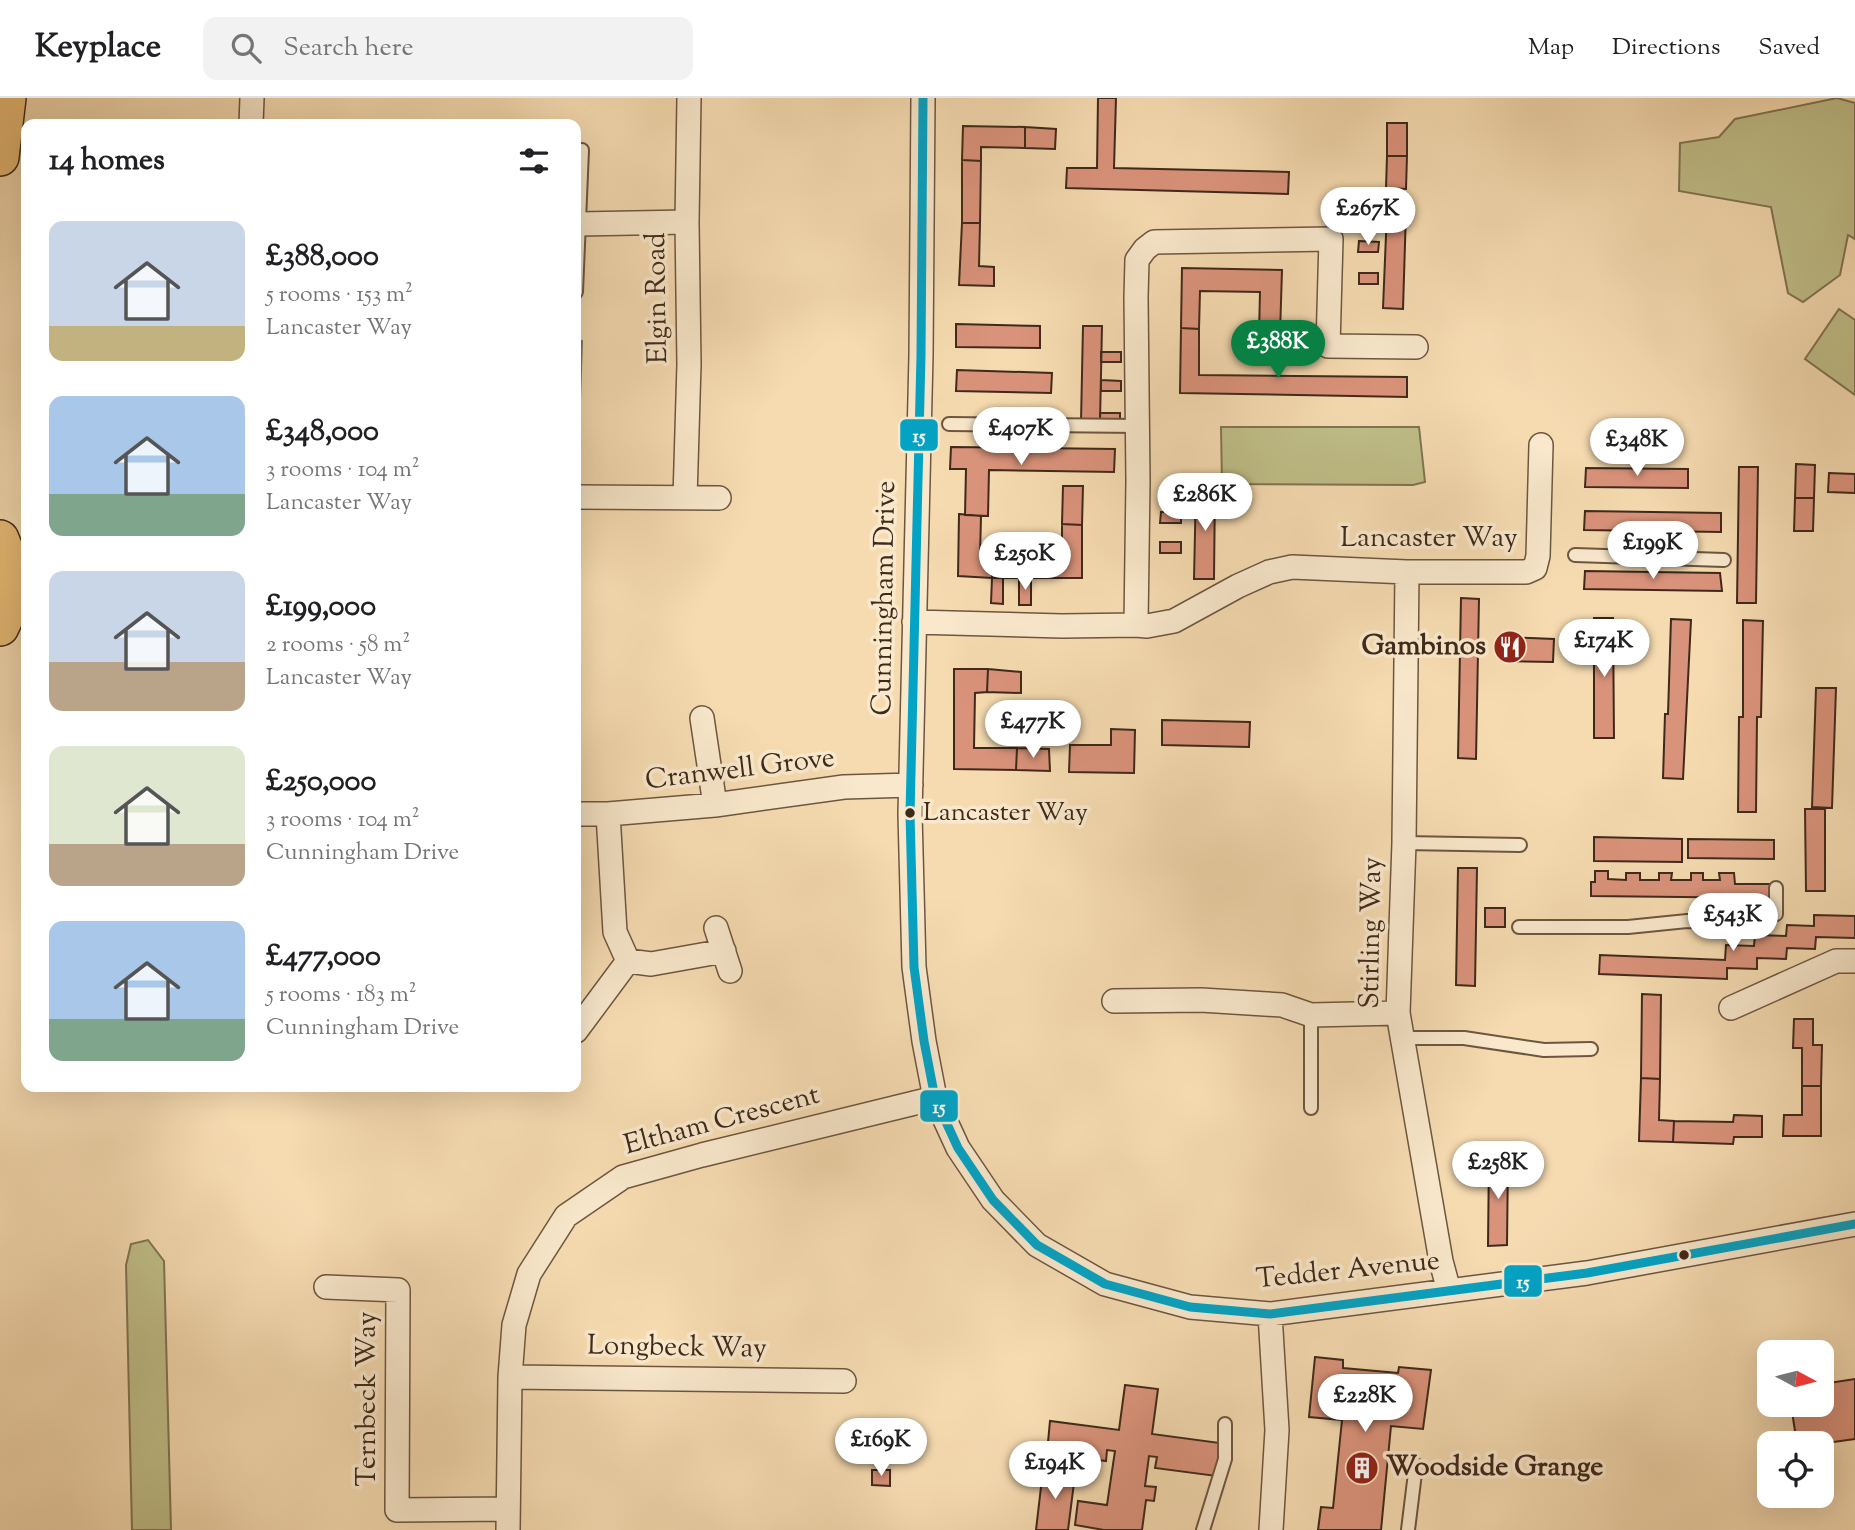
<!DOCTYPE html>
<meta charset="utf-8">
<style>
body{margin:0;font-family:"Sorts Mill Goudy",serif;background:#f2f2f2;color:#202124;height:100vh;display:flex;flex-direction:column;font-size:26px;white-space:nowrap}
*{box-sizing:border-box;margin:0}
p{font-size:23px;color:#757577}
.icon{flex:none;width:38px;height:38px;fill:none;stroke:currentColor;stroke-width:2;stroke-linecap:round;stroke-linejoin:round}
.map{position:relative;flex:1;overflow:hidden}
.drawer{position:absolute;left:21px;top:21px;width:560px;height:973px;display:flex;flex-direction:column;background:#fff;border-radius:14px;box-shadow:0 7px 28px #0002}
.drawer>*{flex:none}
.needle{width:46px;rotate:97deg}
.controls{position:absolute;left:1757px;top:1242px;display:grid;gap:14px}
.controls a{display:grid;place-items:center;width:77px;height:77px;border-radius:14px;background:#fff;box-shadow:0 7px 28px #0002;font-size:35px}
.price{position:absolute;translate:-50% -60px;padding:0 16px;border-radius:24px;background:#fff;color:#222;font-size:23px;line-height:46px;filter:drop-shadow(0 2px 4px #0008)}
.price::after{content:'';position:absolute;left:50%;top:42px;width:21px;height:16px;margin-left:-10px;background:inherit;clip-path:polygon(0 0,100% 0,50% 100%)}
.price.current{background:#0b8043;color:#fff}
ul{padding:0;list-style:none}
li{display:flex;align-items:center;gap:21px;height:175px;padding:0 28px}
li span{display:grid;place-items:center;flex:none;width:196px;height:140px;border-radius:14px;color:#555}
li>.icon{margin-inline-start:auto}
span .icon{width:84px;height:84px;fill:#fffc;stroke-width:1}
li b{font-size:30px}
h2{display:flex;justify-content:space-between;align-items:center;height:84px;padding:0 28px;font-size:30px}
header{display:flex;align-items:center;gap:42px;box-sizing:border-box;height:98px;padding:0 35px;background:#fff;border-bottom:2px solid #e0e0e0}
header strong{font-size:33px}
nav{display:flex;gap:38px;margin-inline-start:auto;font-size:24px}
.search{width:490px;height:63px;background:#f2f2f2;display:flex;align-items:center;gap:18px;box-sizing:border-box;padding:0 24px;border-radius:14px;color:#757577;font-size:26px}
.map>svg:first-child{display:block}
</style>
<header>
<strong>Keyplace</strong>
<div class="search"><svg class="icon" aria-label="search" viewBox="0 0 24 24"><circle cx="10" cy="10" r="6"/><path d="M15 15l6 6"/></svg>Search here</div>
<nav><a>Map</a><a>Directions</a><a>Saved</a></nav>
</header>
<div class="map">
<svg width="1855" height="1432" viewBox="0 0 1855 1432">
<rect width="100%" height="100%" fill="#f6dbb1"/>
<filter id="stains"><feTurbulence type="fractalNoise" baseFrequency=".00286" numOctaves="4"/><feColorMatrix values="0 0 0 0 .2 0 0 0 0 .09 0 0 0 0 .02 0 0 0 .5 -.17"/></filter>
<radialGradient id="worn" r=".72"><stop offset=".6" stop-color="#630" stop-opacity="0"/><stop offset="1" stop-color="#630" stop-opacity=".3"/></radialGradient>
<path fill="#c0bf89" stroke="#807452" stroke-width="2" d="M1837,0L1855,5V141L1848,137L1840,177L1803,204L1788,195L1771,109L1679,93L1680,45L1719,39L1735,21Z
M1839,211L1855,222V297L1805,261Z
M576,242L582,243L576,418Z
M1221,329H1419L1425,384L1413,387L1222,386Z
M148,1142L164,1163L171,1432H132L126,1167L131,1146Z"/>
<path fill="#da937b" stroke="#3f291b" stroke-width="2" d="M1098,0H1116L1114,70L1289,74L1288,96L1066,90L1067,70H1097Z
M1387,25H1407V58H1387Z
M963,28L1025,29V50L981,49V63L962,62Z
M1025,29L1056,31L1055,51L1025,50Z
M1387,58H1407L1406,91L1386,90Z
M962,62L981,63L980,125H962Z
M1360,113H1379L1378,122H1360Z
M1387,113H1406L1403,211L1383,210Z
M962,125H980L979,168L994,169V188L959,187Z
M1359,143L1379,144L1378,154H1358Z
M1182,170L1282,172L1280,236H1259L1260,194L1200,193L1199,231L1181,230Z
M1359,175H1378V186H1359Z
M956,226L1040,228V250L956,249Z
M1083,228H1102L1100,324H1081Z
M1181,230L1199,231V277L1407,279V299L1180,295Z
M1101,254H1121V264H1101Z
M957,272L1052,275L1051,295L956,293Z
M1101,282L1121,283V293H1101Z
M1100,315H1120V324H1100Z
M951,349L1115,351L1114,374L989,372L988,418L965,417L966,371H950Z
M1796,366L1815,367L1814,400H1795Z
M1739,369H1758L1756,505H1737Z
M1586,370L1688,371V390L1585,389Z
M1829,375L1855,376V395L1828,394Z
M1063,388H1083L1082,427L1062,426Z
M1196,388H1215L1214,481H1194Z
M1795,400H1814L1813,433H1794Z
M1585,413L1721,415V434L1584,432Z
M1161,414H1181V425H1160Z
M959,416L981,418L980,459H992V480L958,478Z
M1062,426L1082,427V480H1048V460L1062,461Z
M1160,444H1181V455H1160Z
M992,459L1048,460V480H992Z
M1585,473L1720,475L1722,493L1584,491Z
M992,480H1003V506L991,505Z
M1019,480H1031V507H1019Z
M1461,500L1479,501L1476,661L1458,660Z
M1594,520H1613L1614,640H1594Z
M1671,521L1691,522L1683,681L1663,680L1665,616H1668Z
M1743,522L1763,523L1761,619H1757L1756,714H1738L1739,619H1743Z
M1504,539L1554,541L1553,564L1503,563Z
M954,571H988L987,594L975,595L974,650H1017L1016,672L954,671Z
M988,571L1021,574V595L987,594Z
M1816,590H1836L1832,710L1812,709Z
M1162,622L1250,624L1249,649L1162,647Z
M1111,631L1135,632L1134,675L1069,674L1070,647H1111Z
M1017,650L1049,651L1050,673L1016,672Z
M1805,711H1825V793H1806Z
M1594,739L1682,741V764L1594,763Z
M1688,741L1774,742V761L1688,760Z
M1458,770H1477L1475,888L1456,887Z
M1595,773H1608V781L1626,782V775H1640V782H1659V775H1672L1671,782H1691V775H1703V782H1720L1719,775H1734L1735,786H1774L1773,800L1591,798V784H1595Z
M1485,810H1505V829H1485Z
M1814,817L1855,818V840L1816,839L1815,851L1787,850L1786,861L1757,860V871L1727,870V881L1599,876L1600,857L1725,862L1726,847L1754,848L1755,837L1786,838L1787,827L1814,828Z
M1642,896L1661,897L1660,981L1641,980Z
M1794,921H1813V947H1822L1821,988H1802V950H1793Z
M1641,980L1660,981L1659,1022L1674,1023L1673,1044L1639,1043Z
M1802,988H1821V1038H1783L1784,1017H1802Z
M1734,1017L1762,1018V1039H1734L1733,1046L1673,1044L1674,1023L1733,1024Z
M1489,1058L1508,1059L1507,1147L1488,1148Z
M1315,1259L1343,1262V1270L1398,1275L1399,1269L1431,1272L1423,1331L1391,1328L1381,1432H1318L1321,1409L1333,1410L1342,1322L1309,1319Z
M1855,1281V1341L1819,1346H1797L1791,1307H1822V1286Z
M1125,1287L1158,1291L1152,1336L1220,1345L1216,1378L1155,1370L1157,1359L1149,1358L1145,1388L1156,1389L1154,1403L1146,1402L1142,1432H1104L1075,1427L1078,1403L1107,1407L1115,1353L1107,1352L1106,1363L1047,1355L1050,1323L1119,1332Z
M872,1372H890V1388L872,1387Z
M1043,1372L1075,1377L1068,1432H1036Z"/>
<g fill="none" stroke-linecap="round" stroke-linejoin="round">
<defs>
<path id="service" d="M576,194L582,52
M949,326L1138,328
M1575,457L1724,462
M1404,745L1520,747
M1519,829H1628L1687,823L1716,824L1776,816V790
M1402,940H1464L1544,952L1591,951
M1311,1010V917
M1203,1432L1225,1361V1326
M1408,1432L1416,1367"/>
<path id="minor" d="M923,0L921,257L910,716L914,869L924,943L935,1000L958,1050L993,1102L1037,1147L1105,1186L1190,1209L1270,1216L1587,1175L1855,1126
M251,26L252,0
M579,126L687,124
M1416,249L1328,248L1331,141L1154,144L1145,151L1137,162L1136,199L1138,383L1136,527L1147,528L1174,523L1238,488L1269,474L1292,469L1407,474H1526L1535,470L1538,458L1541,347
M576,399L719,400
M685,400L689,266L687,124L689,0
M1407,474L1404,745L1398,915L1441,1163L1449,1193
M914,524L1062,528L1136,527
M702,620L715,707
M576,716H608L715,707L844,689L911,687
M608,716L615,834L628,863L651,866L724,853
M716,830L730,873
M1114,903L1201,902L1282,907L1311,917L1398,915
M1731,910L1836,863H1855
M576,933L628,863
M326,1189L398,1192L397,1412L508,1411
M1270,1216L1277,1332L1271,1432
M510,1279L844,1283
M508,1432L510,1279L514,1227L529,1176L566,1118L623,1079L702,1057L935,1000"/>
<path id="primary" d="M0,59L7,0
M0,441C14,473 17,497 0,529"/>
</defs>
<use href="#service" stroke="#6d5640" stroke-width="16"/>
<use href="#minor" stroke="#6d5640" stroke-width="26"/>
<use href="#primary" stroke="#3f291b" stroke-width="40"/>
<use href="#service" stroke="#f9e8cc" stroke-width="12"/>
<use href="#minor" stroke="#f9e8cc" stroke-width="23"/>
<use href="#primary" stroke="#ebbe78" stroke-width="37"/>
<defs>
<path id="bus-1" d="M923,0L921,257L910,716L914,869L924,943L935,1000L958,1050L993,1102L1037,1147L1105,1186L1190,1209L1270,1216L1587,1175L1855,1126"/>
</defs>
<use href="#bus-1" stroke="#f9e8cc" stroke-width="14"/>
<use href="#bus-1" stroke="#03a3c5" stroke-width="9"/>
</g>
<defs>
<symbol id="restaurant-disc" viewBox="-11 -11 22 22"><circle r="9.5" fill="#8f2418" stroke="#f9e8cc"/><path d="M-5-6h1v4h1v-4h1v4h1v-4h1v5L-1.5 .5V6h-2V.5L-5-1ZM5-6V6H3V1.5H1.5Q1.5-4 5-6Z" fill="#fff"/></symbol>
<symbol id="building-disc" viewBox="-11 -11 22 22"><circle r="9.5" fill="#8f2418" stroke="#f9e8cc"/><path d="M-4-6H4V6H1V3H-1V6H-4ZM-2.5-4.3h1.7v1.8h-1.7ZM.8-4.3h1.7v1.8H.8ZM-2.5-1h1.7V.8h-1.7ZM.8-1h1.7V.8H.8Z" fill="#fff"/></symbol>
</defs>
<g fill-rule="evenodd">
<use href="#restaurant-disc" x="1491" y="530" width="38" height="38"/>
<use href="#building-disc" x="1343" y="1351" width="38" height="38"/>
</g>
<g fill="#3f291b" stroke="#f9e8cc" stroke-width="2.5">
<circle cx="910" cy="715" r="6"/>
<circle cx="1684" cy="1157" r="6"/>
</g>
<g text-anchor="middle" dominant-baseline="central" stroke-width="7" stroke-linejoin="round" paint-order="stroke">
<g font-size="26" fill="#3f291b" stroke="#f9e8cc" text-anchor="start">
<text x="923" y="715">Lancaster Way</text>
</g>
<g font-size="28" fill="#3f291b" stroke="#f9e8cc">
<text transform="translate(658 200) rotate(-91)">Elgin Road</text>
<text x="1429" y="441">Lancaster Way</text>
<text transform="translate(885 500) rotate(-89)">Cunningham Drive</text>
<text transform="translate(740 672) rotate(-7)">Cranwell Grove</text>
<text transform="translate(1372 835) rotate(-89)">Stirling Way</text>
<text transform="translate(722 1023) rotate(-15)">Eltham Crescent</text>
<text transform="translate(1348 1173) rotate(-6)">Tedder Avenue</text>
<text transform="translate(677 1250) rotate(1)">Longbeck Way</text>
<text transform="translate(368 1301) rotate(-90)">Ternbeck Way</text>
</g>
<g font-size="28" font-weight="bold" fill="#3f291b" stroke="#f9e8cc" text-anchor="end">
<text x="1486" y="549">Gambinos</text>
<text x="1386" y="1370" text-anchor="start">Woodside Grange</text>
</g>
</g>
<g stroke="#f9e8cc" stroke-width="2.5">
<rect x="899" y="320" width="40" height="34" rx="7" fill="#03a3c5"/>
<rect x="919" y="991" width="40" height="34" rx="7" fill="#03a3c5"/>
<rect x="1503" y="1166" width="40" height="34" rx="7" fill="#03a3c5"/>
</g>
<g font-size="19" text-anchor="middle" font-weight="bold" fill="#fff">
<text x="919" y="344">15</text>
<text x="939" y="1015">15</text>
<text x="1523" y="1190">15</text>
</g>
<rect width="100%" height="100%" filter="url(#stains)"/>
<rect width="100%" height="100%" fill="url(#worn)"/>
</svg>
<div class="controls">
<a><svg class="needle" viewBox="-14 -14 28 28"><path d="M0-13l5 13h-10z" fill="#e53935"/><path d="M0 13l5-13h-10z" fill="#757577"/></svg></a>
<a><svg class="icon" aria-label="locate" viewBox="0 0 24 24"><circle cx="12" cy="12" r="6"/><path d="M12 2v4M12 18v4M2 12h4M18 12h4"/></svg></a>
</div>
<b class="price" style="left:1368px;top:149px">£267K</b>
<b class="price current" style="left:1278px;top:282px">£388K</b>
<b class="price" style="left:1021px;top:369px">£407K</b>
<b class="price" style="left:1637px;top:380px">£348K</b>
<b class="price" style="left:1205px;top:435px">£286K</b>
<b class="price" style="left:1653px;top:483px">£199K</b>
<b class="price" style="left:1025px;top:494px">£250K</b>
<b class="price" style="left:1604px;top:581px">£174K</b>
<b class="price" style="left:1033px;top:662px">£477K</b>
<b class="price" style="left:1733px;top:855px">£543K</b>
<b class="price" style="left:1498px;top:1103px">£258K</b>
<b class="price" style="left:1365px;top:1336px">£228K</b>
<b class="price" style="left:881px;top:1380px">£169K</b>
<b class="price" style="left:1055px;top:1403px">£194K</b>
<section class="drawer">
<h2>14 homes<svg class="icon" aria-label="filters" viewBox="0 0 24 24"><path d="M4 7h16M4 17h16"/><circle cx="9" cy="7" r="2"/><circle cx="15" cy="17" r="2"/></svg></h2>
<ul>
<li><span style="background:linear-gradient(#c9d6e8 75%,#c2b280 0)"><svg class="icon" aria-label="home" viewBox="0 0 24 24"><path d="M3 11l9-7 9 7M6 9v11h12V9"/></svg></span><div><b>£388,000</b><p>5 rooms · 153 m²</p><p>Lancaster Way</p></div></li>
<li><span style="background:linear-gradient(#a9c7e8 70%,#7fa58c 0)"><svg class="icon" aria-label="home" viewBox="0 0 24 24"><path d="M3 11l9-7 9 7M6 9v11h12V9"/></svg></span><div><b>£348,000</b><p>3 rooms · 104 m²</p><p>Lancaster Way</p></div></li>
<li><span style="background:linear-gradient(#c9d6e8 65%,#b9a48a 0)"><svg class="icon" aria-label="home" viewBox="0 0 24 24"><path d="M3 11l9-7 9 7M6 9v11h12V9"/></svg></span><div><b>£199,000</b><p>2 rooms · 58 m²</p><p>Lancaster Way</p></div></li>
<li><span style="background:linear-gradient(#dfe7d0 70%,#b9a48a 0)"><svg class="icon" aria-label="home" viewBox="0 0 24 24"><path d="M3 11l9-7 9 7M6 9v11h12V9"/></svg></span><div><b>£250,000</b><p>3 rooms · 104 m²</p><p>Cunningham Drive</p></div></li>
<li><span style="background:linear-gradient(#a9c7e8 70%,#7fa58c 0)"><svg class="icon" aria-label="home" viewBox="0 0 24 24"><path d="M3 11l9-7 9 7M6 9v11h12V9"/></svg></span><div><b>£477,000</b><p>5 rooms · 183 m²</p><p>Cunningham Drive</p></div></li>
</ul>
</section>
</div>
